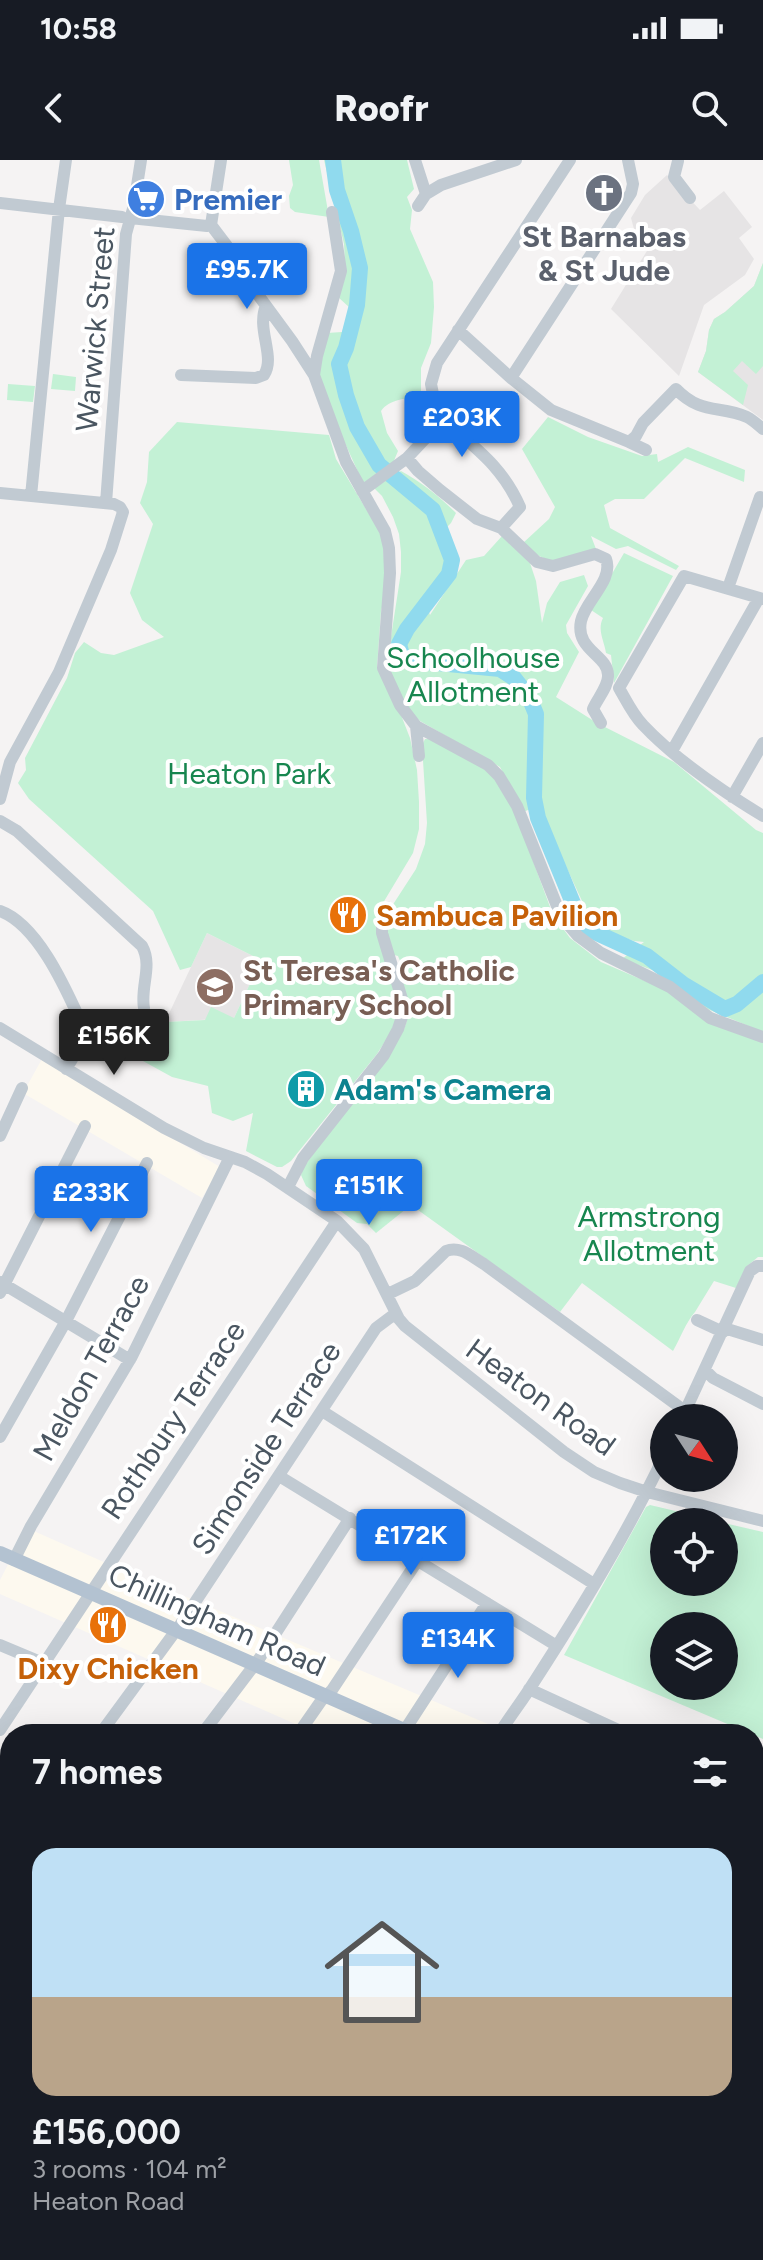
<!DOCTYPE html>
<meta charset="utf-8">
<style>
body{margin:0;font-family:Figtree,sans-serif;background:#20242c;color:#f1f3f6;height:100vh;display:flex;flex-direction:column;font-size:30px;white-space:nowrap}
*{box-sizing:border-box;margin:0}
p{font-size:26px;color:#9ea1a6}
.icon{flex:none;width:44px;height:44px;fill:none;stroke:currentColor;stroke-width:2;stroke-linecap:round;stroke-linejoin:round}
.map{position:relative;flex:1;overflow:hidden}
.sheet{position:absolute;left:0px;top:1564px;width:764px;height:536px;display:flex;flex-direction:column;background:#171b24;border-radius:32px 32px 0 0;box-shadow:0 8px 32px #0002}
.sheet>*{flex:none}
.needle{width:52px;rotate:126deg}
.fabs{position:absolute;left:650px;top:1244px;display:grid;gap:16px}
.fabs a{display:grid;place-items:center;width:88px;height:88px;border-radius:50%;background:#171b24;box-shadow:0 8px 32px #0002;font-size:40px}
.price{position:absolute;translate:-50% -68px;padding:0 18px;border-radius:8px;background:#1a73e8;color:#fff;font-size:26px;line-height:52px;filter:drop-shadow(0 2px 4px #0008)}
.price::after{content:'';position:absolute;left:50%;top:48px;width:24px;height:18px;margin-left:-12px;background:inherit;clip-path:polygon(0 0,100% 0,50% 100%)}
.price.selected{background:#222;color:#fff}
ul{padding:0;list-style:none}
li{display:grid;align-content:center;gap:16px;height:424px;padding:0 32px}
li+li{border-top:2px solid #363941}
li span{display:grid;place-items:center;height:248px;border-radius:24px;color:#555}
li>.icon{margin-inline-start:auto}
span .icon{width:144px;height:144px;fill:#fffc;stroke-width:1}
li b{font-size:34px}
h2{display:flex;justify-content:space-between;align-items:center;height:96px;padding:0 32px;font-size:34px}
.status{display:flex;justify-content:space-between;align-items:center;height:56px;padding:0 40px;background:#171b24;direction:ltr}
.status svg{height:22px;fill:currentColor}
header{display:flex;justify-content:space-between;align-items:center;height:104px;padding:0 32px;background:#171b24;font-size:36px;font-weight:800}
.map>svg:first-child{display:block}
</style>
<div class="status"><b>10:58</b><svg viewBox="0 0 49 12"><path d="M0 12V9h3v3zM5 12V6h3v6zM10 12V3h3v9zM15 12V0h3v12zM26 1h20v11H26zM47 4h2v5h-2z"/></svg></div>
<header><svg class="icon" aria-label="back" viewBox="0 0 24 24"><path d="M15 5l-7 7 7 7"/></svg>Roofr<svg class="icon" aria-label="search" viewBox="0 0 24 24"><circle cx="10" cy="10" r="6"/><path d="M15 15l6 6"/></svg></header>
<div class="map">
<svg width="763" height="2100" viewBox="0 0 763 2100">
<rect width="100%" height="100%" fill="#f5f3f3"/>
<path fill="#fdf9ef" d="M42,899L220,1007L202,1038L23,933Z
M27,1368L115,1407L512,1574H318L0,1434V1420Z"/>
<path fill="#e6e4e5" d="M667,15L700,50L724,31L752,67L739,78L754,99L745,115L704,145L679,216L611,149L650,86L649,77L634,69L631,58L645,35Z
M763,103V260L698,212L706,191L709,170L714,159L725,152L754,126Z
M207,773L261,800L234,858L165,862Z
M754,1774L763,1778V2090L754,2084Z"/>
<path fill="#c3f1d5" fill-rule="evenodd" d="M289,0H319L329,57L295,52L290,48L289,36L293,25Z
M324,0H407L414,29L407,37L412,50L410,69L433,122L434,147L431,183L421,208V235C407,239 389,239 381,251L387,273L398,291L393,303L364,325L339,270L319,214L327,173L342,172L350,148L338,137L345,106L344,84Z
M763,103V206L756,214L742,201L733,211L748,225L743,245L698,212L706,191L709,170L714,159L725,152L754,126Z
M53,214L76,217L75,231L51,229Z
M8,224L35,226L33,242L7,240Z
M548,257L588,277L642,296L657,294L658,302L688,287L745,310L744,322L685,298L644,339H615L604,345L610,368L679,406L676,410L628,386L616,389L591,376L596,389C563,399 551,411 523,383L549,359L555,347L522,289Z
M177,262L329,275L336,299L378,369L383,381L386,433L381,451L377,508L401,555L410,578L417,610L419,642V669L413,693L383,743L389,807L400,858L377,894L291,1001L282,1007H277L246,991L253,953L233,961L212,953L208,926L172,917L114,885L115,876L155,883L165,862L205,860L211,847L234,858L261,800L207,773L191,807L180,810L153,751L29,639L18,623L26,610L25,598L67,518L75,493L84,482L101,493L114,495L164,477L142,460L130,433L153,364L140,343L147,322L149,292Z
M401,311C421,322 439,336 456,353L451,363L437,377C453,409 443,413 425,440L430,455L466,400L484,396L502,376L530,403L536,421L542,463L547,443L560,422L584,415L588,426L566,465L567,473L579,492L556,537L597,563L674,602L756,670L763,673V872L705,848L655,811L622,799L644,782L634,781L608,772L589,756L538,646L523,652L500,607L420,561L406,548L386,509L401,412V392L399,374L393,357L382,336L374,328Z
M624,393L673,416L614,523L611,495L606,493C604,480 597,470 603,458L591,450Z
M425,579H429L487,609L500,624L516,655L553,755L570,778L601,802L666,830L763,881V1097H758L746,1107L736,1128L714,1121L695,1152C686,1162 680,1179 673,1191L582,1123L560,1152L411,1045L376,1073L367,1064L357,1063L306,1026L301,1015L303,1008L404,869C414,845 405,829 395,807L400,801L398,796L394,795L385,773L392,746L416,709L425,684L427,663L422,585Z
M650,1345L722,1362H664V1422H724V1363L763,1372V1579L564,1495L646,1347ZM664,1466H724V1526H664Z
M754,1948L763,1954V2090L754,2084Z
M0,2012L10,2018V2090H129L146,2100H0Z"/>
<g fill="none" stroke-linecap="round" stroke-linejoin="round">
<path stroke="#90daee" stroke-width="16" d="M333,0L337,30L351,71L360,108L357,145L346,188L339,204L346,235L357,267L379,305L433,350L452,400L449,414L407,469L399,484L402,495L407,500L500,509L514,518L529,537L536,554L534,638L538,658L577,753L588,769L647,796L683,824L725,849L737,844L763,822"/>
<path stroke="#c1cad2" stroke-width="12" d="M415,0L426,34
M678,1L674,17L690,38
M0,43L122,57
M418,46L426,34L441,25L516,0
M130,58L207,66L211,65
M211,65L233,94L256,132L292,181L314,215L346,302L385,371L389,388L390,413L383,508L400,545L416,566L488,605L499,616L517,646L557,746L566,762L578,776L601,793L670,827L710,858L763,877
M211,65L221,0
M458,170L511,218L551,250L629,282L636,276L643,263L676,229C701,255 719,245 747,257C753,260 758,265 763,269
M181,215L256,218L264,215C276,197 256,169 266,146
M314,215L317,196L341,111L332,52
M511,218L631,33L633,24L628,0
M439,259L447,263C478,290 503,308 520,347L501,368
M629,282L646,290
M407,298L418,311L440,330L477,359L501,368L537,402L553,406L595,394L606,399C614,420 585,441 581,461C575,490 608,495 608,515C609,526 597,539 593,549L601,563
M362,331L407,298L439,264L431,224L437,203L570,0
M0,333L114,344L120,347L123,352L111,390L59,512L10,602L0,639
M31,336L59,49L66,0
M106,343L126,74L134,45L141,0
M728,428L760,337L763,338
M763,439L684,416L619,528C626,540 633,555 643,565C676,600 722,631 763,656
M416,566L419,596
M672,591L759,438
M732,637L763,583
M0,661L17,671L142,786C153,806 140,827 144,848
M0,751C37,764 65,827 80,860C85,880 77,892 66,909
M0,868L164,968L204,988L245,1002L267,1014L337,1061L364,1089L399,1159L405,1166L564,1292L594,1312L620,1323L647,1332L763,1361
M0,976L22,928
M288,1027L303,998L384,895L398,869L403,854L402,839L382,773V763L387,747
M0,1122L130,1200
M0,1133L85,966
M388,1134L415,1121L446,1091C460,1085 472,1097 484,1104L685,1251
M697,1160L723,1172
M724,1168L763,1180
M705,1210L713,1218L763,1244
M322,1251L594,1424
M682,1258L750,1111L757,1106H763
M0,1277L66,1161L147,1003
M279,1316L557,1486
M14,1400L31,1366L131,1198L230,997
M0,1485L43,1503
M529,1529L627,1574
M0,1570L337,1061
M100,1574L180,1465L376,1168L396,1153
M202,1574L259,1499L350,1358
M298,1574L321,1541L332,1530L418,1400
M399,1574L408,1565L487,1443
M499,1574C510,1556 523,1540 534,1522C581,1449 627,1374 664,1296
M754,1626L763,1615
M0,1671L10,1677
M0,1715L10,1698
M754,1753L763,1741
M0,1869L10,1853
M0,1967L10,1972
M4,2010L10,2000
M211,2090L228,2100
M686,2090L703,2100
M310,2100L318,2090
M406,2100L413,2090
M545,2100L552,2090"/>
<path stroke="#b3c2d1" stroke-width="14" d="M0,1393L413,1574
M754,1722L763,1726"/>
</g>
<defs>
<symbol id="church-disc" viewBox="-11 -11 22 22"><circle r="9.5" fill="#6b7280" stroke="#fff"/><path d="M-1.2-6h2.4v3.5h3.3v2.4h-3.3V6h-2.4V-.1h-3.3v-2.4h3.3Z" fill="#fff"/></symbol>
<symbol id="supermarket-disc" viewBox="-11 -11 22 22"><circle r="9.5" fill="#3f7fe0" stroke="#fff"/><path d="M-6-5.5h2.5l.6 2H6L4.5 2H-2.5L-4.4-4H-6ZM-1.5 3.2a1.3 1.3 0 1 0 .1 0ZM3 3.2a1.3 1.3 0 1 0 .1 0Z" fill="#fff"/></symbol>
<symbol id="restaurant-disc" viewBox="-11 -11 22 22"><circle r="9.5" fill="#e8710a" stroke="#fff"/><path d="M-5-6h1v4h1v-4h1v4h1v-4h1v5L-1.5 .5V6h-2V.5L-5-1ZM5-6V6H3V1.5H1.5Q1.5-4 5-6Z" fill="#fff"/></symbol>
<symbol id="school-disc" viewBox="-11 -11 22 22"><circle r="9.5" fill="#8d6e63" stroke="#fff"/><path d="M0-5L7-2L0 1L-7-2ZM-4 1L0 2.5L4 1V4Q0 6-4 4Z" fill="#fff"/></symbol>
<symbol id="building-disc" viewBox="-11 -11 22 22"><circle r="9.5" fill="#0f9aa8" stroke="#fff"/><path d="M-4-6H4V6H1V3H-1V6H-4ZM-2.5-4.3h1.7v1.8h-1.7ZM.8-4.3h1.7v1.8H.8ZM-2.5-1h1.7V.8h-1.7ZM.8-1h1.7V.8H.8Z" fill="#fff"/></symbol>
</defs>
<g fill-rule="evenodd">
<use href="#church-disc" x="582" y="11" width="44" height="44"/>
<use href="#supermarket-disc" x="124" y="17" width="44" height="44"/>
<use href="#restaurant-disc" x="326" y="733" width="44" height="44"/>
<use href="#school-disc" x="193" y="805" width="44" height="44"/>
<use href="#building-disc" x="284" y="907" width="44" height="44"/>
<use href="#restaurant-disc" x="86" y="1443" width="44" height="44"/>
</g>
<g text-anchor="middle" dominant-baseline="central" stroke-width="8" stroke-linejoin="round" paint-order="stroke">
<g font-size="30" font-weight="bold" fill="#366cbe" stroke="#fff" text-anchor="start">
<text x="174" y="39">Premier</text>
</g>
<g font-size="30" font-weight="bold" fill="#5b616d" stroke="#fff">
<text x="604" y="76">St Barnabas<tspan x="604" dy="34">&amp; St Jude</tspan></text>
</g>
<g font-size="30" fill="#4a5661" stroke="#fff">
<text transform="translate(95 169) rotate(-85)">Warwick Street</text>
<text transform="translate(91 1208) rotate(-61)">Meldon Terrace</text>
<text transform="translate(541 1237) rotate(36)">Heaton Road</text>
<text transform="translate(173 1260) rotate(-56)">Rothbury Terrace</text>
<text transform="translate(266 1288) rotate(-57)">Simonside Terrace</text>
<text transform="translate(217 1460) rotate(24)">Chillingham Road</text>
</g>
<g font-size="30" fill="#17864f" stroke="#fff">
<text x="473" y="497">Schoolhouse<tspan x="473" dy="34">Allotment</tspan></text>
<text x="249" y="613">Heaton Park</text>
<text x="649" y="1056">Armstrong<tspan x="649" dy="34">Allotment</tspan></text>
</g>
<g font-size="30" font-weight="bold" fill="#c56008" stroke="#fff" text-anchor="start">
<text x="376" y="755">Sambuca Pavilion</text>
<text x="108" y="1508" text-anchor="middle">Dixy Chicken</text>
</g>
<g font-size="30" font-weight="bold" fill="#785e54" stroke="#fff" text-anchor="start">
<text x="243" y="810">St Teresa's Catholic<tspan x="243" dy="34">Primary School</tspan></text>
</g>
<g font-size="30" font-weight="bold" fill="#0d838f" stroke="#fff" text-anchor="start">
<text x="334" y="929">Adam's Camera</text>
</g>
</g>
</svg>
<div class="fabs">
<a><svg class="needle" viewBox="-14 -14 28 28"><path d="M0-13l5 13h-10z" fill="#e53935"/><path d="M0 13l5-13h-10z" fill="#9ea1a6"/></svg></a>
<a><svg class="icon" aria-label="locate" viewBox="0 0 24 24"><circle cx="12" cy="12" r="6"/><path d="M12 2v4M12 18v4M2 12h4M18 12h4"/></svg></a>
<a><svg class="icon" aria-label="layers" viewBox="0 0 24 24"><path d="M12 4l9 5-9 5-9-5zM3 14l9 5 9-5"/></svg></a>
</div>
<b class="price" style="left:247px;top:151px">£95.7K</b>
<b class="price" style="left:462px;top:299px">£203K</b>
<b class="price selected" style="left:114px;top:917px">£156K</b>
<b class="price" style="left:369px;top:1067px">£151K</b>
<b class="price" style="left:91px;top:1074px">£233K</b>
<b class="price" style="left:411px;top:1417px">£172K</b>
<b class="price" style="left:458px;top:1520px">£134K</b>
<section class="sheet">
<h2>7 homes<svg class="icon" aria-label="filters" viewBox="0 0 24 24"><path d="M4 7h16M4 17h16"/><circle cx="9" cy="7" r="2"/><circle cx="15" cy="17" r="2"/></svg></h2>
<ul>
<li><span style="background:linear-gradient(#bfe0f5 60%,#b9a48a 0)"><svg class="icon" aria-label="home" viewBox="0 0 24 24"><path d="M3 11l9-7 9 7M6 9v11h12V9"/></svg></span><div><b>£156,000</b><p>3 rooms · 104 m²</p><p>Heaton Road</p></div></li>
</ul>
</section>
</div>
